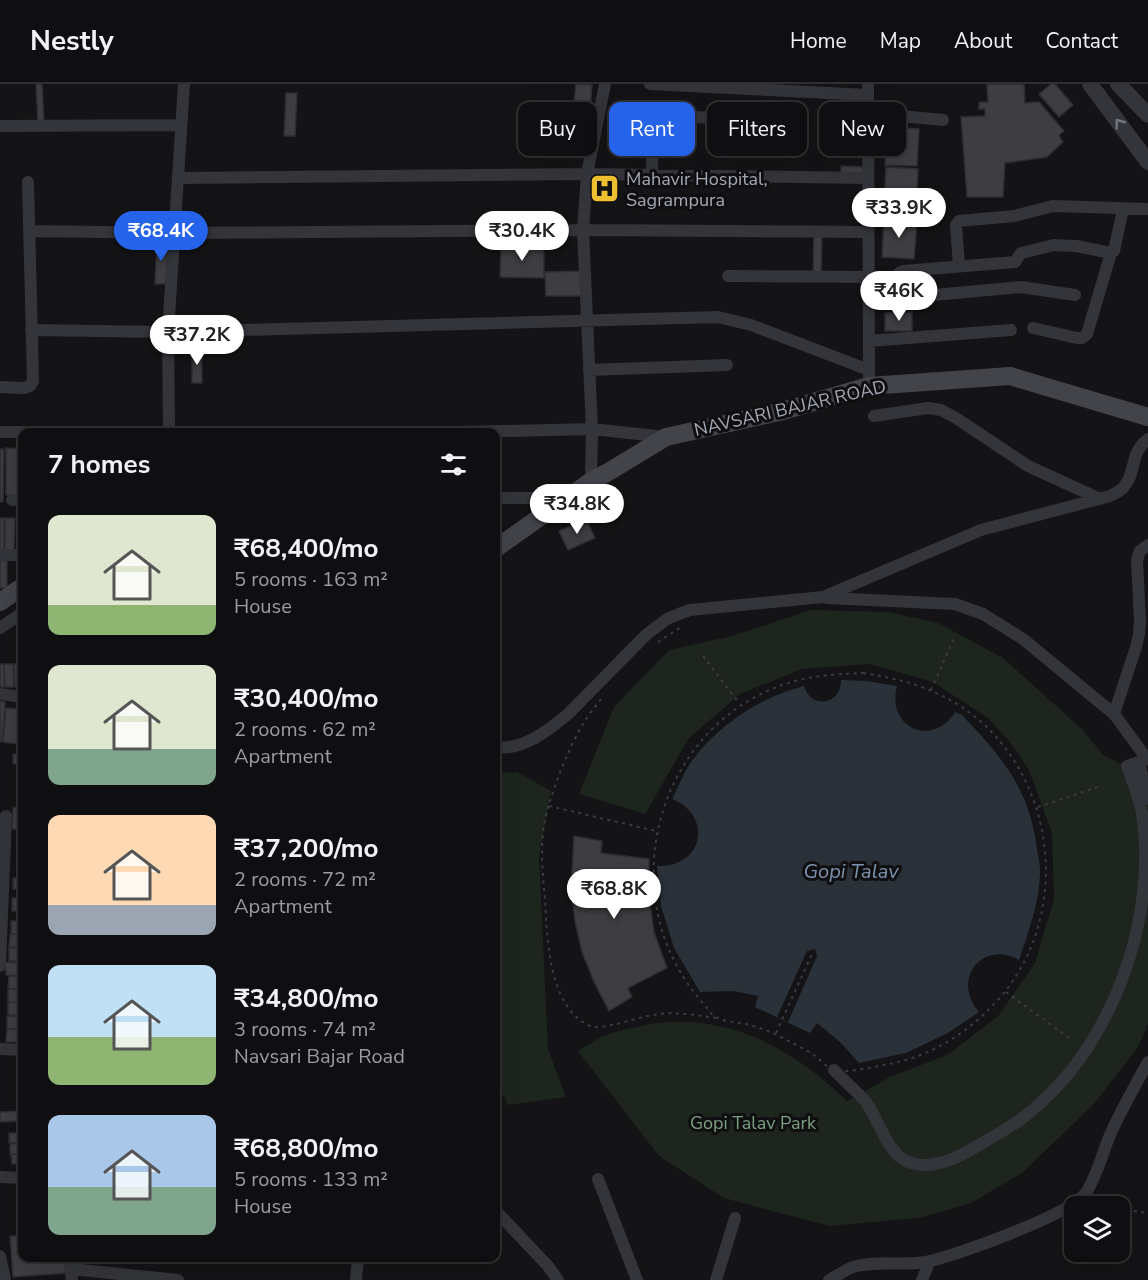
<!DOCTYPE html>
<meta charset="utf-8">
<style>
body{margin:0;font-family:"Nunito Sans",sans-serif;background:#1d1c1e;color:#f1f3f6;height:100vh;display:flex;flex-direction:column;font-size:22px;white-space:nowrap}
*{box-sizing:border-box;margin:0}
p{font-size:20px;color:#9b9c9f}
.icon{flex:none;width:33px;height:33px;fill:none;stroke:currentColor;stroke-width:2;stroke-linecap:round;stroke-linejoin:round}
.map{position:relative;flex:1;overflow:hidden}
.side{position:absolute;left:18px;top:344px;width:482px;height:834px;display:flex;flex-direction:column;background:#0f0e10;border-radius:12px;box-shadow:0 6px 24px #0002,0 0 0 2px #2f2e30}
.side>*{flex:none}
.banner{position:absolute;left:518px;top:18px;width:540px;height:54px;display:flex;gap:12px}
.tools{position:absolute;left:1064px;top:1112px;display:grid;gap:12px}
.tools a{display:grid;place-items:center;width:66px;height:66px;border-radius:12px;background:#0f0e10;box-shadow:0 6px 24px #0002,0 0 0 2px #2f2e30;font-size:30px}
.price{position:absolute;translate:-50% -51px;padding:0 14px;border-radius:21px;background:#fff;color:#222;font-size:20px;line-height:39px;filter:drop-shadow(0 2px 3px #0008)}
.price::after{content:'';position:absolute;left:50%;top:36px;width:18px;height:14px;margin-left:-9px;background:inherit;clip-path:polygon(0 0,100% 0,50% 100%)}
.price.on{background:#2563eb;color:#fff}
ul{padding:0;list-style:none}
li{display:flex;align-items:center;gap:18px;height:150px;padding:0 30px}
li span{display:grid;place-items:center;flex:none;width:168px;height:120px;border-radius:12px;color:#555}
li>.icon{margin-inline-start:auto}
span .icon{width:72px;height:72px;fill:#fffc;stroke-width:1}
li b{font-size:26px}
h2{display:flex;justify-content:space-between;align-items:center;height:72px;padding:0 30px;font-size:26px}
.chip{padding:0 21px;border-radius:12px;background:#0f0e10;box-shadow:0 6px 24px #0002,0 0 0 2px #2f2e30;font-size:21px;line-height:54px}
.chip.on{background:#2563eb;color:#fff}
header{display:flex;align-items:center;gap:36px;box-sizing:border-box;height:84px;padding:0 30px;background:#0f0e10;border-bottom:2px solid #2f2e30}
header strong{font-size:28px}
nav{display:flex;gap:33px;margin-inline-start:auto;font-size:21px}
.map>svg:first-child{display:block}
</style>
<header>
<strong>Nestly</strong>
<nav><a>Home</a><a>Map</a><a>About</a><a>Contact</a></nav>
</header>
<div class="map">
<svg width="1148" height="1196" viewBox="0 0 1148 1196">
<rect width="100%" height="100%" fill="#141315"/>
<path fill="#1e251f" d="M811,526L889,528L938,539L1003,574L1083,646L1103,671L1141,690L1148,716V940L1138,963L1094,1020L1022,1089L971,1119L919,1134L829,1142L724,1114L659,1072L578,967C585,963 593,957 601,953C613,947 628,945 641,942C721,925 791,962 847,1017L890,993L949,970L999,931L1035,879L1054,815L1052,749L1029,686L1010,658L988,634L933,598L869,580L802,585L740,610L689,654L645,730L579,710L614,623L669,566L732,552Z
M517,688L551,707L539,772L548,965L566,1013L508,1021L495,996V689Z"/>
<path fill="#2a3139" d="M841,596L867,597L897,602C886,644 933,664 955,628L962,631C1002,673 1029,704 1037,764C1038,773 1041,783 1040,791C1039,820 1028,849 1019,876C982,855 951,896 979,928L948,949L906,969L859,979L840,958L817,939L810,949L755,923L758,912L733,907L700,908L674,864L661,822L657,782C703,784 714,732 672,715C679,702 685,685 694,674C721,639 761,613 804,602C811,626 841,621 841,596Z"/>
<path fill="#141315" d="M815,865L817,872L788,938L777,933L807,867Z"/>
<path fill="#3e3e42" stroke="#2e2d31" stroke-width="1.5" d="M36,0H42L44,38H38Z
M576,0L592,1L590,27L573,25Z
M987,0H1024L1025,19L1039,18L1064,47L1059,51L1063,58L1047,73L1005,79L1003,113H967L961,33L985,32V25H979V18H988Z
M1051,0H1055L1073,21L1059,33L1039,10Z
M286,9H297L295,52H284Z
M887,43L919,45L917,82L885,81Z
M841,82L865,83V90L841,89Z
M886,83L918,85L916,122L884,121Z
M592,94L613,95L612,116L591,115Z
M884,136L917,137L914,175L882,173Z
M814,153H822L821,191H813Z
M157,156L168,157L166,200H155Z
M501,161L544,162V194L500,193Z
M583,187L584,212H546L545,188Z
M912,228V247H885V229Z
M192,264H202V299H192Z
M6,364L22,365L21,411H6Z
M0,365H4L3,418H0Z
M0,434H4V466H0Z
M5,434H15L14,467L5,466Z
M586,435L595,454L568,466L559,447Z
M0,477H7V504H0Z
M22,579V603H15L14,580Z
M0,580H4V603H0Z
M4,580H13L14,603H5Z
M0,617L5,618L2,658H0Z
M6,624L20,625L17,660L3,658Z
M21,627H22V661H18Z
M13,670L22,671V680H13Z
M13,723L22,724V745H12Z
M574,752L602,757L601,769L649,775V812L654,848L667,884L628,904L632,913L609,927L594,898L582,868L575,837L571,806Z
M13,794H22V805H13Z
M12,814H22V827H12Z
M11,837H22V850H11Z
M10,850L22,851V863H9Z
M9,864H22V877H9Z
M5,878L22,879V892L6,891Z
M9,892L22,893V905H8Z
M8,905L22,906V918H8Z
M8,918L22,919V931H8Z
M7,932L22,933V945H7Z
M7,945L22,946V958H6Z
M22,1027V1037L0,1038V1028Z
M9,1049H22V1059H9Z
M22,1059V1070H10V1060Z
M11,1070H22V1080H12Z
M10,1152H22V1173H66L67,1189L13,1193Z"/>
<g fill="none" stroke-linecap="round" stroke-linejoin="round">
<path stroke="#3a3c41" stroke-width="2" stroke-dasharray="3 4.5" stroke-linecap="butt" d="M658,558L681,543
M703,572L739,619
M863,589C897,594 927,602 957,620C1058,683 1076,833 995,919C966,950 931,972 889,980C878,982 844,990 834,986C827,984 819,975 814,971C803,964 792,959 781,953C770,947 758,943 746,940C737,938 723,938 716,933C711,931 707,923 703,919C685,899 672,876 663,850C630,745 686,627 795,597C817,591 840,590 863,589Z
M931,606L955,552
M601,615C595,623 588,631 583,640C569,663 557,695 549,720C539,751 542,783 545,815C547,854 548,923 590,942C598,945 610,941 617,940C629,937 641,933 653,931C674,927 695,931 716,934
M549,722L656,747
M1038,723L1101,702
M1006,908L1069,954
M776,949L812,870
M1091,1121L1097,1122
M1119,1125L1148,1129"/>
<path stroke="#34353a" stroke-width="12" d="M650,0L868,11
M868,0L869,293
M868,29L943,36
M0,42L181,41
M652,91C653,74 648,41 666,31L758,37
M179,94L587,90L868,94
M869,125H940
M29,147L174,149L583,146L868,148
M959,182L956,141L959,137L1014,132L1053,122L1148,125
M728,192L869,193
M900,214L898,193L899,189L903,187L1015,178L1021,169L1054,161L1076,162L1111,169L1114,167L1123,125
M869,217L1021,203L1075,211
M1033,244L1077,254H1082L1087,250L1111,169
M31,246L168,248L718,233L751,241L869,286
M869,257L1011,246
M589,286L727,281
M0,303L24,304L30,302L33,297L28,98
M874,332L928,324L941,326L956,334L1028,382L1100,415
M0,348H24
M169,348L168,248L184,0
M458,348L592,345L666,353
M591,397L592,345L583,146L587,90L605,0
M495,414H566
M12,416H22
M0,471H22
M827,514L955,520L983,530L1023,555L1114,630L1147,675
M0,544L22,529
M0,610L22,613
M1114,630L1136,563L1139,550L1140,537L1137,476L1140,467L1148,461
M495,663C522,667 548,647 568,630L647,550L667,535L679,530L690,526L823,513L981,446L1110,412C1114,410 1120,407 1123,404C1137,389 1129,369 1148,355
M1139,678L1148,715
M0,882L6,732
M0,965L22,966
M834,986C844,997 857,1007 866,1018C878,1035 888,1069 906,1077C933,1089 963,1071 986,1057C996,1051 1007,1045 1017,1038C1101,978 1148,864 1145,761C1144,748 1144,733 1140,721C1137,707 1132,695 1127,682L1148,675
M0,1093L22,1094
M598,1095L637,1196
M495,1126L548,1182L558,1196
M0,1172L5,1196
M69,1173L72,1196
M71,1185L178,1196
M356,1196L358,1173
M716,1196L735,1134
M829,1196C837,1192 845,1186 853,1183C876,1176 903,1182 926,1178C956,1172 1068,1131 1085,1110C1097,1093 1102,1070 1110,1051C1121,1026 1135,1002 1148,978
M922,1196L930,1177"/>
<path stroke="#34353a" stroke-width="16" d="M1090,0L1148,78
M1118,0L1148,31"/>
<path stroke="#42444a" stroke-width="18" d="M495,465L591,397L610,387L666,353L779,328L869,302L1010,292L1148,333
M0,518L22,503"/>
</g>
<defs><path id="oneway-chevron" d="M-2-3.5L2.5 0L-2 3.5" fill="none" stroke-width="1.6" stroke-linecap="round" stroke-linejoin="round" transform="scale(1.5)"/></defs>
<use stroke="#72757e" href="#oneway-chevron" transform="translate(1119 39) rotate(-127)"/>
<defs>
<symbol id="hospital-square" viewBox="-11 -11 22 22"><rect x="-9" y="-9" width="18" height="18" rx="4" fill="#efbf32" stroke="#0f0e10"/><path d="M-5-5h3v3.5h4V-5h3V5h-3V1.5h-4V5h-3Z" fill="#111"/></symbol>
</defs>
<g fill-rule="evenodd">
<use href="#hospital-square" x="588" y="88" width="33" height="33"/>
</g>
<g text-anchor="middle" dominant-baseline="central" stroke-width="6" stroke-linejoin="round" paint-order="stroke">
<g font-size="18" fill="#a5a9b5" stroke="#0f0e10" text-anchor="start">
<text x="626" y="95">Mahavir Hospital,<tspan x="626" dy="21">Sagrampura</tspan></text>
</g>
<g font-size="18" fill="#a5a9b5" stroke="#0f0e10">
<text transform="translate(790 324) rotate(-13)">NAVSARI BAJAR ROAD</text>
</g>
<g font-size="18" fill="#7ca082" stroke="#0f0e10">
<text x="753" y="1039">Gopi Talav Park</text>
</g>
<g font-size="20" font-style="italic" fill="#7c93b0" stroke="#0f0e10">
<text x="851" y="787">Gopi Talav</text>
</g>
</g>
</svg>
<div class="tools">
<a><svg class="icon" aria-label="layers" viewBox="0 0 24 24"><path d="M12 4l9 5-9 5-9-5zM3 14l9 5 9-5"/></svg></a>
</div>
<b class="price" style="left:899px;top:155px">₹33.9K</b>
<b class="price on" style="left:161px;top:178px">₹68.4K</b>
<b class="price" style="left:522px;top:178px">₹30.4K</b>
<b class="price" style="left:899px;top:238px">₹46K</b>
<b class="price" style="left:197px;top:282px">₹37.2K</b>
<b class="price" style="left:577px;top:451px">₹34.8K</b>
<b class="price" style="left:614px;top:836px">₹68.8K</b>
<div class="banner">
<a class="chip">Buy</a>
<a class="chip on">Rent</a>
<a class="chip">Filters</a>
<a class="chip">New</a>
</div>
<section class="side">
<h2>7 homes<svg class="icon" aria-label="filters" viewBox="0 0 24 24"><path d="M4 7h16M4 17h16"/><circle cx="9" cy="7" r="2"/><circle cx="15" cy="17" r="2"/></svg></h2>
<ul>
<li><span style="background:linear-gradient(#dfe7d0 75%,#8fb573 0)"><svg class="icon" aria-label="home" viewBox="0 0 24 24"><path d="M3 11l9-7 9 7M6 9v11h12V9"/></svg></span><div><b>₹68,400/mo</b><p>5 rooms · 163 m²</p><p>House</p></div></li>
<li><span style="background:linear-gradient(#dfe7d0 70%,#7fa58c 0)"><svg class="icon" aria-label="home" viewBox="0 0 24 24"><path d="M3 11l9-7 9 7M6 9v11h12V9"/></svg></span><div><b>₹30,400/mo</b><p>2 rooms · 62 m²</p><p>Apartment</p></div></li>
<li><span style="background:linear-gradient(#ffd9b3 75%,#9aa5b1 0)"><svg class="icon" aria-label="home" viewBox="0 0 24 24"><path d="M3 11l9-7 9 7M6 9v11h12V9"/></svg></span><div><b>₹37,200/mo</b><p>2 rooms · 72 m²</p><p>Apartment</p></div></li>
<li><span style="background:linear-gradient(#bfe0f5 60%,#8fb573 0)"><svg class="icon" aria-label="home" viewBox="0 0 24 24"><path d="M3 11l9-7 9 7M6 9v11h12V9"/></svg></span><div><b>₹34,800/mo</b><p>3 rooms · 74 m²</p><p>Navsari Bajar Road</p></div></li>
<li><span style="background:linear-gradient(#a9c7e8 60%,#7fa58c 0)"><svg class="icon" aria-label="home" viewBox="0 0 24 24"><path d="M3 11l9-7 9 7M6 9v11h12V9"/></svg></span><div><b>₹68,800/mo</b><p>5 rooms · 133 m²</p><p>House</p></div></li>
</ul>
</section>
</div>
